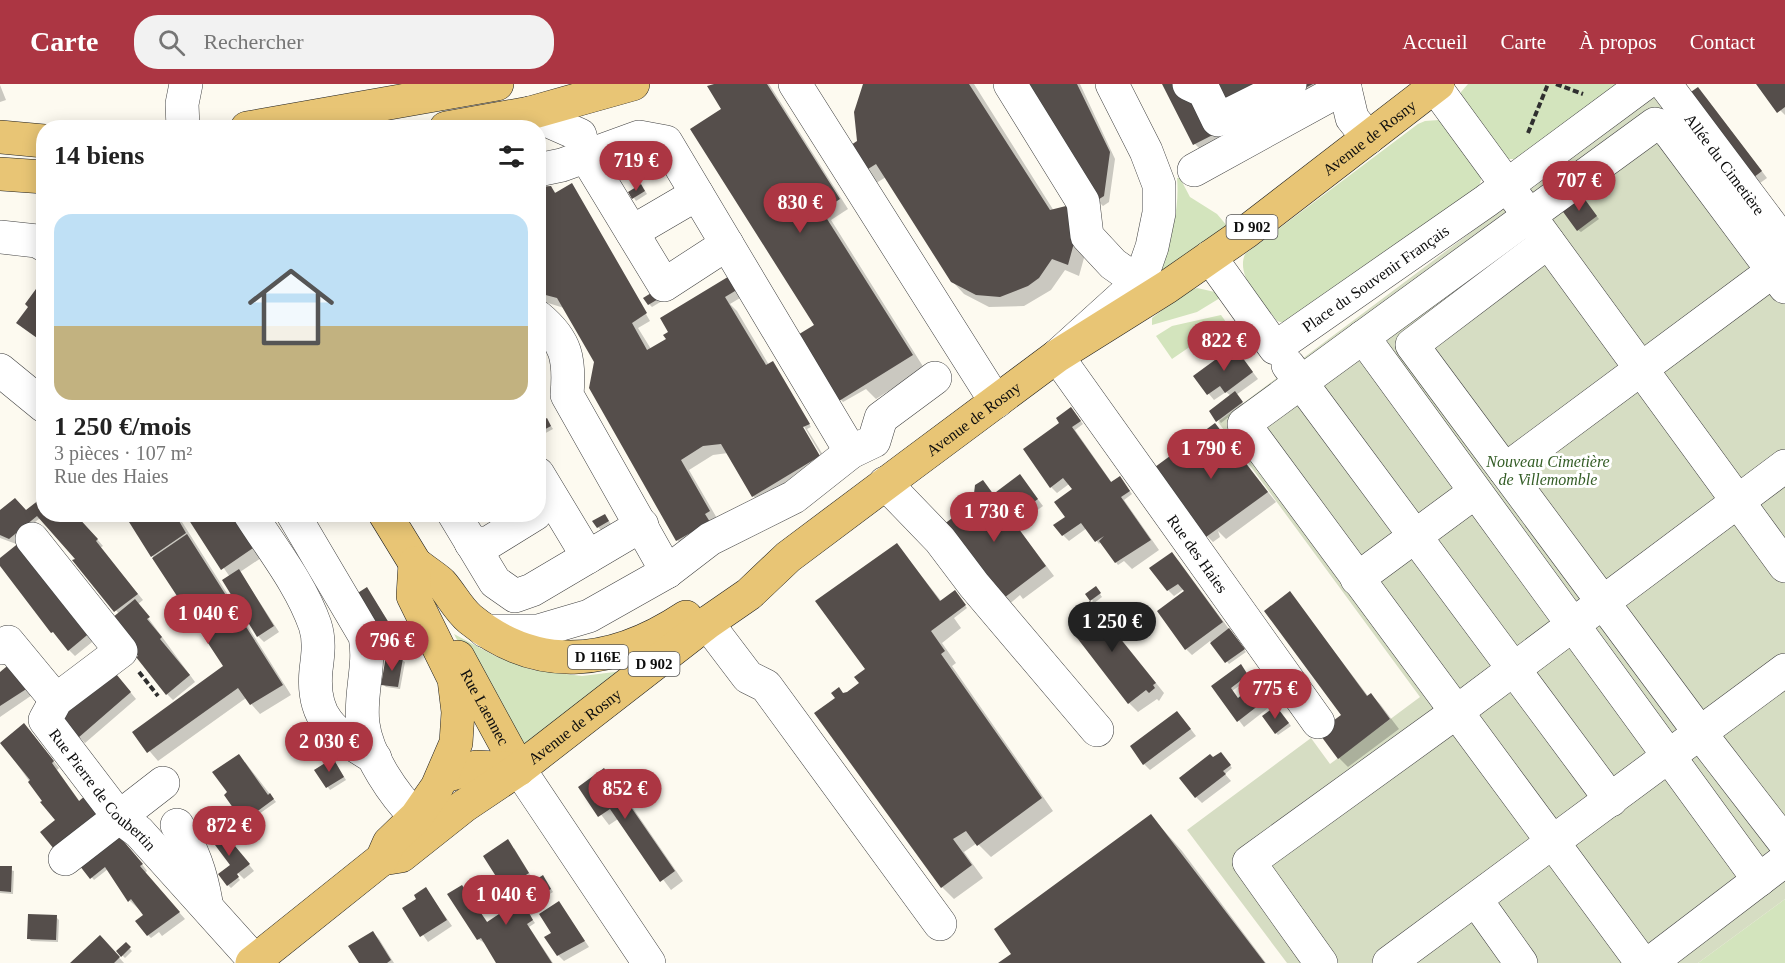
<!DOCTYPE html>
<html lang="fr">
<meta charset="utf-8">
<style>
body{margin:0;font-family:Georgia,serif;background:#f2f2f2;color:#222;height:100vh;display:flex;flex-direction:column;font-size:22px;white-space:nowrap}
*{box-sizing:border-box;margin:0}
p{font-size:20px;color:#767676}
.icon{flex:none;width:33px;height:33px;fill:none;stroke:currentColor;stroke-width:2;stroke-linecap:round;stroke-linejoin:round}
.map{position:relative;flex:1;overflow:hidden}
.sheet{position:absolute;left:36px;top:36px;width:510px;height:402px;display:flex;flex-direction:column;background:#fff;border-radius:24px;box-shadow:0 3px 15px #0003}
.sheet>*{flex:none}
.price{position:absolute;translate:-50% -51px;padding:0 14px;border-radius:21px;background:#ac3643;color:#fff;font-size:20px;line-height:39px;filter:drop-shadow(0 2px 3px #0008)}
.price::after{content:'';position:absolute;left:50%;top:36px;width:18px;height:14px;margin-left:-9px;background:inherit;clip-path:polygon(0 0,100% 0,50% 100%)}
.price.current{background:#222;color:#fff}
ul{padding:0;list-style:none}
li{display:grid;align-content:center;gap:12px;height:318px;padding:0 18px}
li span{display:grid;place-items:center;height:186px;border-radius:18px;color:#555}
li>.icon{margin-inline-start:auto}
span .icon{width:108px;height:108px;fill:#fffc;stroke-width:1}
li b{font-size:26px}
h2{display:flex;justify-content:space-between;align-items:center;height:72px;padding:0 18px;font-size:26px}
header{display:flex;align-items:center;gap:36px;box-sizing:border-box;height:84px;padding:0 30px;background:#ac3643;color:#fff}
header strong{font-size:28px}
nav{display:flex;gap:33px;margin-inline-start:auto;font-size:21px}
.search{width:420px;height:54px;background:#f2f2f2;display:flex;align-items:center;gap:15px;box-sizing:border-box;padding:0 21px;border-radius:24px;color:#767676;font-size:22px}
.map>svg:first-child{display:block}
</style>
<header>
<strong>Carte</strong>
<div class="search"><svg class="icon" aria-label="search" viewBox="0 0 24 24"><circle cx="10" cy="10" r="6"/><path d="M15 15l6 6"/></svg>Rechercher</div>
<nav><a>Accueil</a><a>Carte</a><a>À propos</a><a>Contact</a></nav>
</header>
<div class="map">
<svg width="1785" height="879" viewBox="0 0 1785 879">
<rect width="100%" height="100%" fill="#fdfaf0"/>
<path fill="#d3e4bd" d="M1468,0H1619L1515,75H1508L1461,21V8Z
M1439,36C1448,43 1478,81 1481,91C1482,98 1478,104 1474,109L1284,239L1277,237C1264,219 1235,194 1245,170L1418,40L1425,37Z
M1177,94H1180L1190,113L1217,130L1228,143L1165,189L1161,186C1170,155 1180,127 1177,94Z
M1197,204L1215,208L1220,214L1197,228L1152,241V234L1186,208Z
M1221,231L1226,238L1172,275L1156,252L1172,242Z
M454,550L497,573L533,586L582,592L623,587L518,670L513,666Z
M1785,815V879H1698Z"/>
<path fill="#d6ddc3" d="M1662,5L1785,170V815L1698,879H1287L1187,746L1311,654L1330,680L1420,613L1218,338Z"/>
<path fill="#0003" fill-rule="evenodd" d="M718,0H769L848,125L831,136L924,284L876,315L866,305L843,318L841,316L816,241L723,25Z
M865,0H974L1054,127L1087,163L1079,192L1065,186L1051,206L1024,222L989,223L964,210L952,197L886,93L873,101L859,58L855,28Z
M1023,0H1080L1115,75L1109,118L1103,122L1097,116Z
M1164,0H1348L1207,72L1195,60Z
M1760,0H1785V31L1780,26Z
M0,1L6,16L0,18Z
M1704,11L1767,94L1756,102Z
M550,103L557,110L575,108L650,237L638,244L651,265L665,257L736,190L750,208L730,220L737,227L769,281L775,282L811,343L807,345L831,384L765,424L753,412L728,369L713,371L689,386L718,436L689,469L677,456L596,277L564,224L545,218L538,212V105ZM776,295L825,378L823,379Z
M644,105L647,110L636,117L634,114Z
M1583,115L1599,135L1581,148L1578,146Z
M656,208L662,217L652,223L649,220Z
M1239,270L1258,295L1236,311L1244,321L1221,339L1211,327L1231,312L1226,308L1214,316L1195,293Z
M1073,327L1083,340L1075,346L1112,399L1122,396L1132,410L1124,416L1159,466L1132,485L1124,477L1118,481L1101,458L1099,460L1087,444L1069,457L1063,451L1073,406L1069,400L1057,409L1051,403L1061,339Z
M547,336L553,345L542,351L538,346Z
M1215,341L1276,418L1226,455L1218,447L1220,453L1213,458L1207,452Z
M1020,392L1043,422L1021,438L1015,432Z
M983,398L1054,492L1023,515L1020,511L1007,522L974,419Z
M26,427L75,430L103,462L100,464L143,516L138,520L195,598L173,616L167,610L140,572L119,530L75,476L77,475L40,434L35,438L97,554L75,572L69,566L0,480V476L19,461L0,454V428Z
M125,430H177L291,611L260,630L246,614L158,677L134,649L225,583Z
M186,430L270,468L240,488L279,548L264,558L258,552L230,493Z
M607,434L611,440L601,446L598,443Z
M897,461L942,518L957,511L967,524L954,534L961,544L942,559L956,579L952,582L1053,727L991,773L977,759L964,768L983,794L954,815L942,803L844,611L861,600L867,585Z
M1178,476L1246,568L1229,580L1210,557L1192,571L1186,565V508L1184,505L1174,512L1168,506Z
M367,505L397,551L385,558L379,552Z
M1098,507L1102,513L1093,520L1164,609L1159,617L1157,615L1138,628L1129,619L1088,535L1081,526L1093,517L1087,510Z
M1290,509L1368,612L1371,611L1380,620L1399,645L1348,683L1339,674L1343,631Z
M402,576L405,578L400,605L386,603L383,600Z
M1243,585L1250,594L1232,607L1238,616L1258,602L1272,621L1244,643L1213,602Z
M0,589L35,609L0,633Z
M118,593L136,615L85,659L79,653Z
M1279,626L1291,642L1278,651L1276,649Z
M1183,635L1196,652L1150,686L1144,680Z
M30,647L59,684L57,686L80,718L57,736L2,659Z
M1223,672L1232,684L1225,690L1231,697L1202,719L1196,713L1213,675Z
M245,678L276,718L246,739L244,735Z
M335,678L346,696L330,706L316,687Z
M604,686L613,695L683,797L671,806L618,735L609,741L580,703Z
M1151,732L1182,767L1266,879H1000L1013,870Z
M226,752L254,787L244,795L238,789Z
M514,764L531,792L508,806L506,802Z
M135,771L147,787L145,789L185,835L162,852L159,848L151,854L148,851L137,837L145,831L130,817L108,785L94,796L79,778Z
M0,783L14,787L13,810L0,809Z
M229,784L240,796L231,804L228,801Z
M546,796L553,808L530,822L535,829L530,832L535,839L529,843L553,879H498L486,860L478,855L462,803L488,839L522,832L512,813Z
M426,805L452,842L428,858L404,824L418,815Z
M559,819L589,863L564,877L558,871L553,849Z
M56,833L59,836L58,858L31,857L29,854Z
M373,849L379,855L394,879H361Z
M106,859L124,879H72Z
M125,860L132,867L125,874L118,867Z"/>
<path fill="#554e4b" d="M714,0H767L840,115L822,127L913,271L839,317L796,252L814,241L690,45L721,25L707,2Z
M863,0H969L1050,126L1070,121L1074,159L1068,181L1052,175L1039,194L1028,202L1000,213L976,211L951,198L876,80L860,90L845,65L857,57L854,28Z
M1021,0H1077L1110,68L1104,112L1096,117Z
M1162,0H1313L1193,61Z
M1756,0H1785V23L1777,29Z
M1698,3L1762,87L1749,97L1685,12Z
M572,99L647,229L632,239L647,266L666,255L663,251L668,248L660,234L736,188L745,201L725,213L766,281L773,277L810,340L803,343L820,372L752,413L721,360L703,362L681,376L710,427L705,430L710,438L676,457L589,304L594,278L557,214L538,209V103L551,102L555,109Z
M641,100L645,107L632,115L628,108Z
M1581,110L1597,132L1577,147L1561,125Z
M44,194V259L16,239L28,223L25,220Z
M656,206L660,214L648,221L643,214Z
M1234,262L1253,288L1225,309L1220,302L1207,311L1193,292Z
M1235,307L1243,318L1216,338L1209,327Z
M1071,323L1081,337L1072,343L1111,398L1120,392L1130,407L1121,413L1151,456L1115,479L1099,457L1104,452L1095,458L1081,439L1062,452L1053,441L1065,433L1054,418L1072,405L1063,394L1050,404L1023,365L1059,339L1056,334Z
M547,334L551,342L538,349V339Z
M1215,339L1268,408L1206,453L1155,383Z
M1020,390L1038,415L1014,433L996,408Z
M983,396L1046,482L1000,517L943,441L973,418L975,401Z
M44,412V430H75L98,455L96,457L138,510L114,528L72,476L75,475L37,432L9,455L0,451V426L15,414L26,426Z
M124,430H175L186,449L151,473Z
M185,430H244L262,458L221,486Z
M605,430L609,437L597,444L592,437Z
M187,450L283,601L250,621L238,604L147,669L132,648L223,582L152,474Z
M20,458L92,547L68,567L53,548L51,549L0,482V474Z
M897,459L940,517L955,506L966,521L931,547L945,567L941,570L1042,714L977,762L966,747L953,755L972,781L941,804L814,629L835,614L831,609L839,603L843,609L847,608L859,599L854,593L865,585L815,517Z
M1172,468L1223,538L1185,566L1157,527L1184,507L1178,500L1167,507L1149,484Z
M239,485L274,542L257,553L222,496Z
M1096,502L1101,509L1090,517L1156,599L1153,601L1155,604L1149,609L1146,606L1128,620L1071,546L1086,534L1079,525L1090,517L1085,510Z
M367,503L392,544L378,553L353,512Z
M1290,507L1367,612L1371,609L1390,635L1338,675L1318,648L1341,631L1264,527Z
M135,515L150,533L147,535L162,553L160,555L190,591L166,611L136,573L138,572L112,534Z
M1229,544L1245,565L1225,579L1210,559Z
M386,572L403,574L398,603L381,601Z
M12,578L31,602L0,622V588Z
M1241,580L1248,591L1231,604L1238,614L1246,607L1242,602L1252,594L1268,614L1237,638L1211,602Z
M112,585L131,608L78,654L59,631Z
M1276,622L1289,639L1275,650L1262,632Z
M1177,627L1191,645L1143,681L1130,662Z
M24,639L54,677L52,679L79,717L86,711L100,728L54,765L40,748L55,736L40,718L42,717L28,698L30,696L0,659Z
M1221,668L1231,681L1223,687L1226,690L1195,714L1179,694L1210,670L1213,673Z
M239,670L268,711L270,709L274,715L243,738L224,711L227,708L212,688Z
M333,674L344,693L326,704L314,686Z
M604,684L675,787L660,798L610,725L598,733L578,703Z
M1151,730L1265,879H998L1011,870L994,845Z
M220,744L250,780L237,790L239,793L227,802L218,790L230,781L209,753Z
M115,747L143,780L140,782L180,828L147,852L135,837L143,831L131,815L128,818L105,783L90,795L76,777Z
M508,755L529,789L504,805L483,772Z
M0,782H12L11,808L0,807Z
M543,791L551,805L529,819L533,826L529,829L533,836L527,840L552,879H496L481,854L477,856L447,810L462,801L487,838L502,828L510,831L518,826L509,813Z
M426,803L447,836L420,853L402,824L416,815L414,811Z
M559,817L585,857L557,872L544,853L551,849L539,830Z
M28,830L57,831L56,856L27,855Z
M373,847L391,876L387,879H359L348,862Z
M100,851L120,873L114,879H70Z
M126,858L131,863L121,873L116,867Z"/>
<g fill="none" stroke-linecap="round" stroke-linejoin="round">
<defs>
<g id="minor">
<path d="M795,0L996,318"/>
<path d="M1010,0L1083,118L1087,152L1113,180L1137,197"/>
<path id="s1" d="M1112,0L1146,67L1159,101V129L1152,163L1144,186L1131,205L1057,272L1318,638"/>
<path d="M1189,0L1204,7L1218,36L1290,0"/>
<path d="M1344,0L1352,34L1368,54"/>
<path d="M1433,0L1785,482"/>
<path id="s2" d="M1665,0L1785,160"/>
<path d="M530,29L580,51L585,71L664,201L727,160"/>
<path d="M183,44L182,20L186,0"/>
<path d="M538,86L562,81L639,53L666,58L851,368"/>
<path d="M1194,86L1345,3"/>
<path d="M632,148L697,110"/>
<path d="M0,153L37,157L44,161"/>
<path d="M1548,158L1412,261L1700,649L1785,759"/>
<path id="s3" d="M1210,173L1275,264L1486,117L1644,0"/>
<path d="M538,233C567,257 570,276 567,311L667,488L710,455L794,413L851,368L874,357L881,334L935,294"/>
<path d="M1363,253L1759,796"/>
<path d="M1288,281L1611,716"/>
<path d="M0,286L44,322"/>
<path d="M1505,386L1773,187"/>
<path d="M538,390L588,473"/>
<path d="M885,399L940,456L974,501L1097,646"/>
<path d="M250,430C273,466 301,501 315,541C320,556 318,571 316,586C311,638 337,650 375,674"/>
<path d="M293,430L365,552C371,582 359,611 363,640C367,672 394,711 416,733"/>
<path d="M454,430L495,498L515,512L532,506L642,441"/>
<path id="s4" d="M32,455L121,567L56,616L45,636L119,733L139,748L255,877"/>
<path d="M471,459H488L535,430"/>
<path d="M1357,495L1475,408"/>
<path d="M707,539L748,593L766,602L940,840"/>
<path d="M485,547H538L589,532L667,488"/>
<path d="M0,564L8,558L56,616"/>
<path d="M519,685L649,879"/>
<path d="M177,741C193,766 201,789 206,818"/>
<path d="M65,775L163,699"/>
<path d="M1476,816L1521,879"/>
<path d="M1321,879L1249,778L1455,629L1785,382"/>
<path d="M1389,879L1785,586"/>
<path d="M1642,879L1244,340L1655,40L1665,43L1671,50L1785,203"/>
<path d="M1650,879L1785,776"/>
</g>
<g id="major">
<path d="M247,44L497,0"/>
<path d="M446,44L530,29L633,0"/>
<path d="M0,53L44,57"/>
<path d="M0,90L44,93"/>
<path d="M385,430L415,479L421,501"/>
<path d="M415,479C423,486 433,492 441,499C451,510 458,525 470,535C540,592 615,580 686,533"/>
<path id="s5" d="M458,573L519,685"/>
<path d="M442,693L476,683L519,685"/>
<path id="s6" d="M382,775L401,772L464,722L519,685L707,539L749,510L788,473L908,383L1057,272L1167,203L1246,148L1438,0"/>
<path d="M252,879L382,775L389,759L416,733L437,703L456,659L458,628L454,595L413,512L415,479"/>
</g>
</defs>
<use href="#minor" stroke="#404040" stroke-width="34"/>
<use href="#major" stroke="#1e1e1e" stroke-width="34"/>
<path stroke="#2f2f2f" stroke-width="4" stroke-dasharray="6 3" stroke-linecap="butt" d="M1556,0L1583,10
M1528,49L1548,0
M139,588L158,612"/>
<use href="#minor" stroke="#fff" stroke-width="33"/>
<use href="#major" stroke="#e8c575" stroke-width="33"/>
</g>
<g text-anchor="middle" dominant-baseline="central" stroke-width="6" stroke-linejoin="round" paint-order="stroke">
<g fill="#fff" stroke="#565656" stroke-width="1.5">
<rect x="1226.5" y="131" width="51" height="24" rx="4.5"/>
<rect x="568" y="561" width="60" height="24" rx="4.5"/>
<rect x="628.5" y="568" width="51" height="24" rx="4.5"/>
</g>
<g font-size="15" font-weight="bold" fill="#0d0d0d">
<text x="1252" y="143">D 902</text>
<text x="598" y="573">D 116E</text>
<text x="654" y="580">D 902</text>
</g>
<g font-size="16" fill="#0d0d0d" stroke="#fff">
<text stroke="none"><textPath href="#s6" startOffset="1226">Avenue de Rosny</textPath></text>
<text stroke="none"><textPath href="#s2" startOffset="100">Allée du Cimetière</textPath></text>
<text stroke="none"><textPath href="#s3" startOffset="234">Place du Souvenir Français</textPath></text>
<text stroke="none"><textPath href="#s6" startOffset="740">Avenue de Rosny</textPath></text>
<text stroke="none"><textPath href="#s1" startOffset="564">Rue des Haies</textPath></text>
<text stroke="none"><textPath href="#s5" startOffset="57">Rue Laennec</textPath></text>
<text stroke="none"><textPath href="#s6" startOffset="236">Avenue de Rosny</textPath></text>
<text stroke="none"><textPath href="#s4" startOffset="338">Rue Pierre de Coubertin</textPath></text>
</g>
<g font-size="16" font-style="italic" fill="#345d26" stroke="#fff">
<text x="1548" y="377">Nouveau Cimetière<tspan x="1548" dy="18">de Villemomble</tspan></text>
</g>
</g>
</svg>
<b class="price" style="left:636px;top:108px">719 €</b>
<b class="price" style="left:1579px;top:128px">707 €</b>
<b class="price" style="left:800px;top:150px">830 €</b>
<b class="price" style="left:1224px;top:288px">822 €</b>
<b class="price" style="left:1211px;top:396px">1 790 €</b>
<b class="price" style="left:994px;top:459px">1 730 €</b>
<b class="price" style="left:208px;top:561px">1 040 €</b>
<b class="price current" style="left:1112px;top:569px">1 250 €</b>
<b class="price" style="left:392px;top:588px">796 €</b>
<b class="price" style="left:1275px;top:636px">775 €</b>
<b class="price" style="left:329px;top:689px">2 030 €</b>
<b class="price" style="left:625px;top:736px">852 €</b>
<b class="price" style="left:229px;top:773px">872 €</b>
<b class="price" style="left:506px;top:842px">1 040 €</b>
<section class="sheet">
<h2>14 biens<svg class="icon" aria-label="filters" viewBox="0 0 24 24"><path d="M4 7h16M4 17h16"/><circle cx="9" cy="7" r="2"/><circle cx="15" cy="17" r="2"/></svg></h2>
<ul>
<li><span style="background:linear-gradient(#bfe0f5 60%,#c2b280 0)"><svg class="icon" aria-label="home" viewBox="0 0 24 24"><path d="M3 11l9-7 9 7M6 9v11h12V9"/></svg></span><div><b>1 250 €/mois</b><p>3 pièces · 107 m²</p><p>Rue des Haies</p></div></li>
</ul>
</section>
</div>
